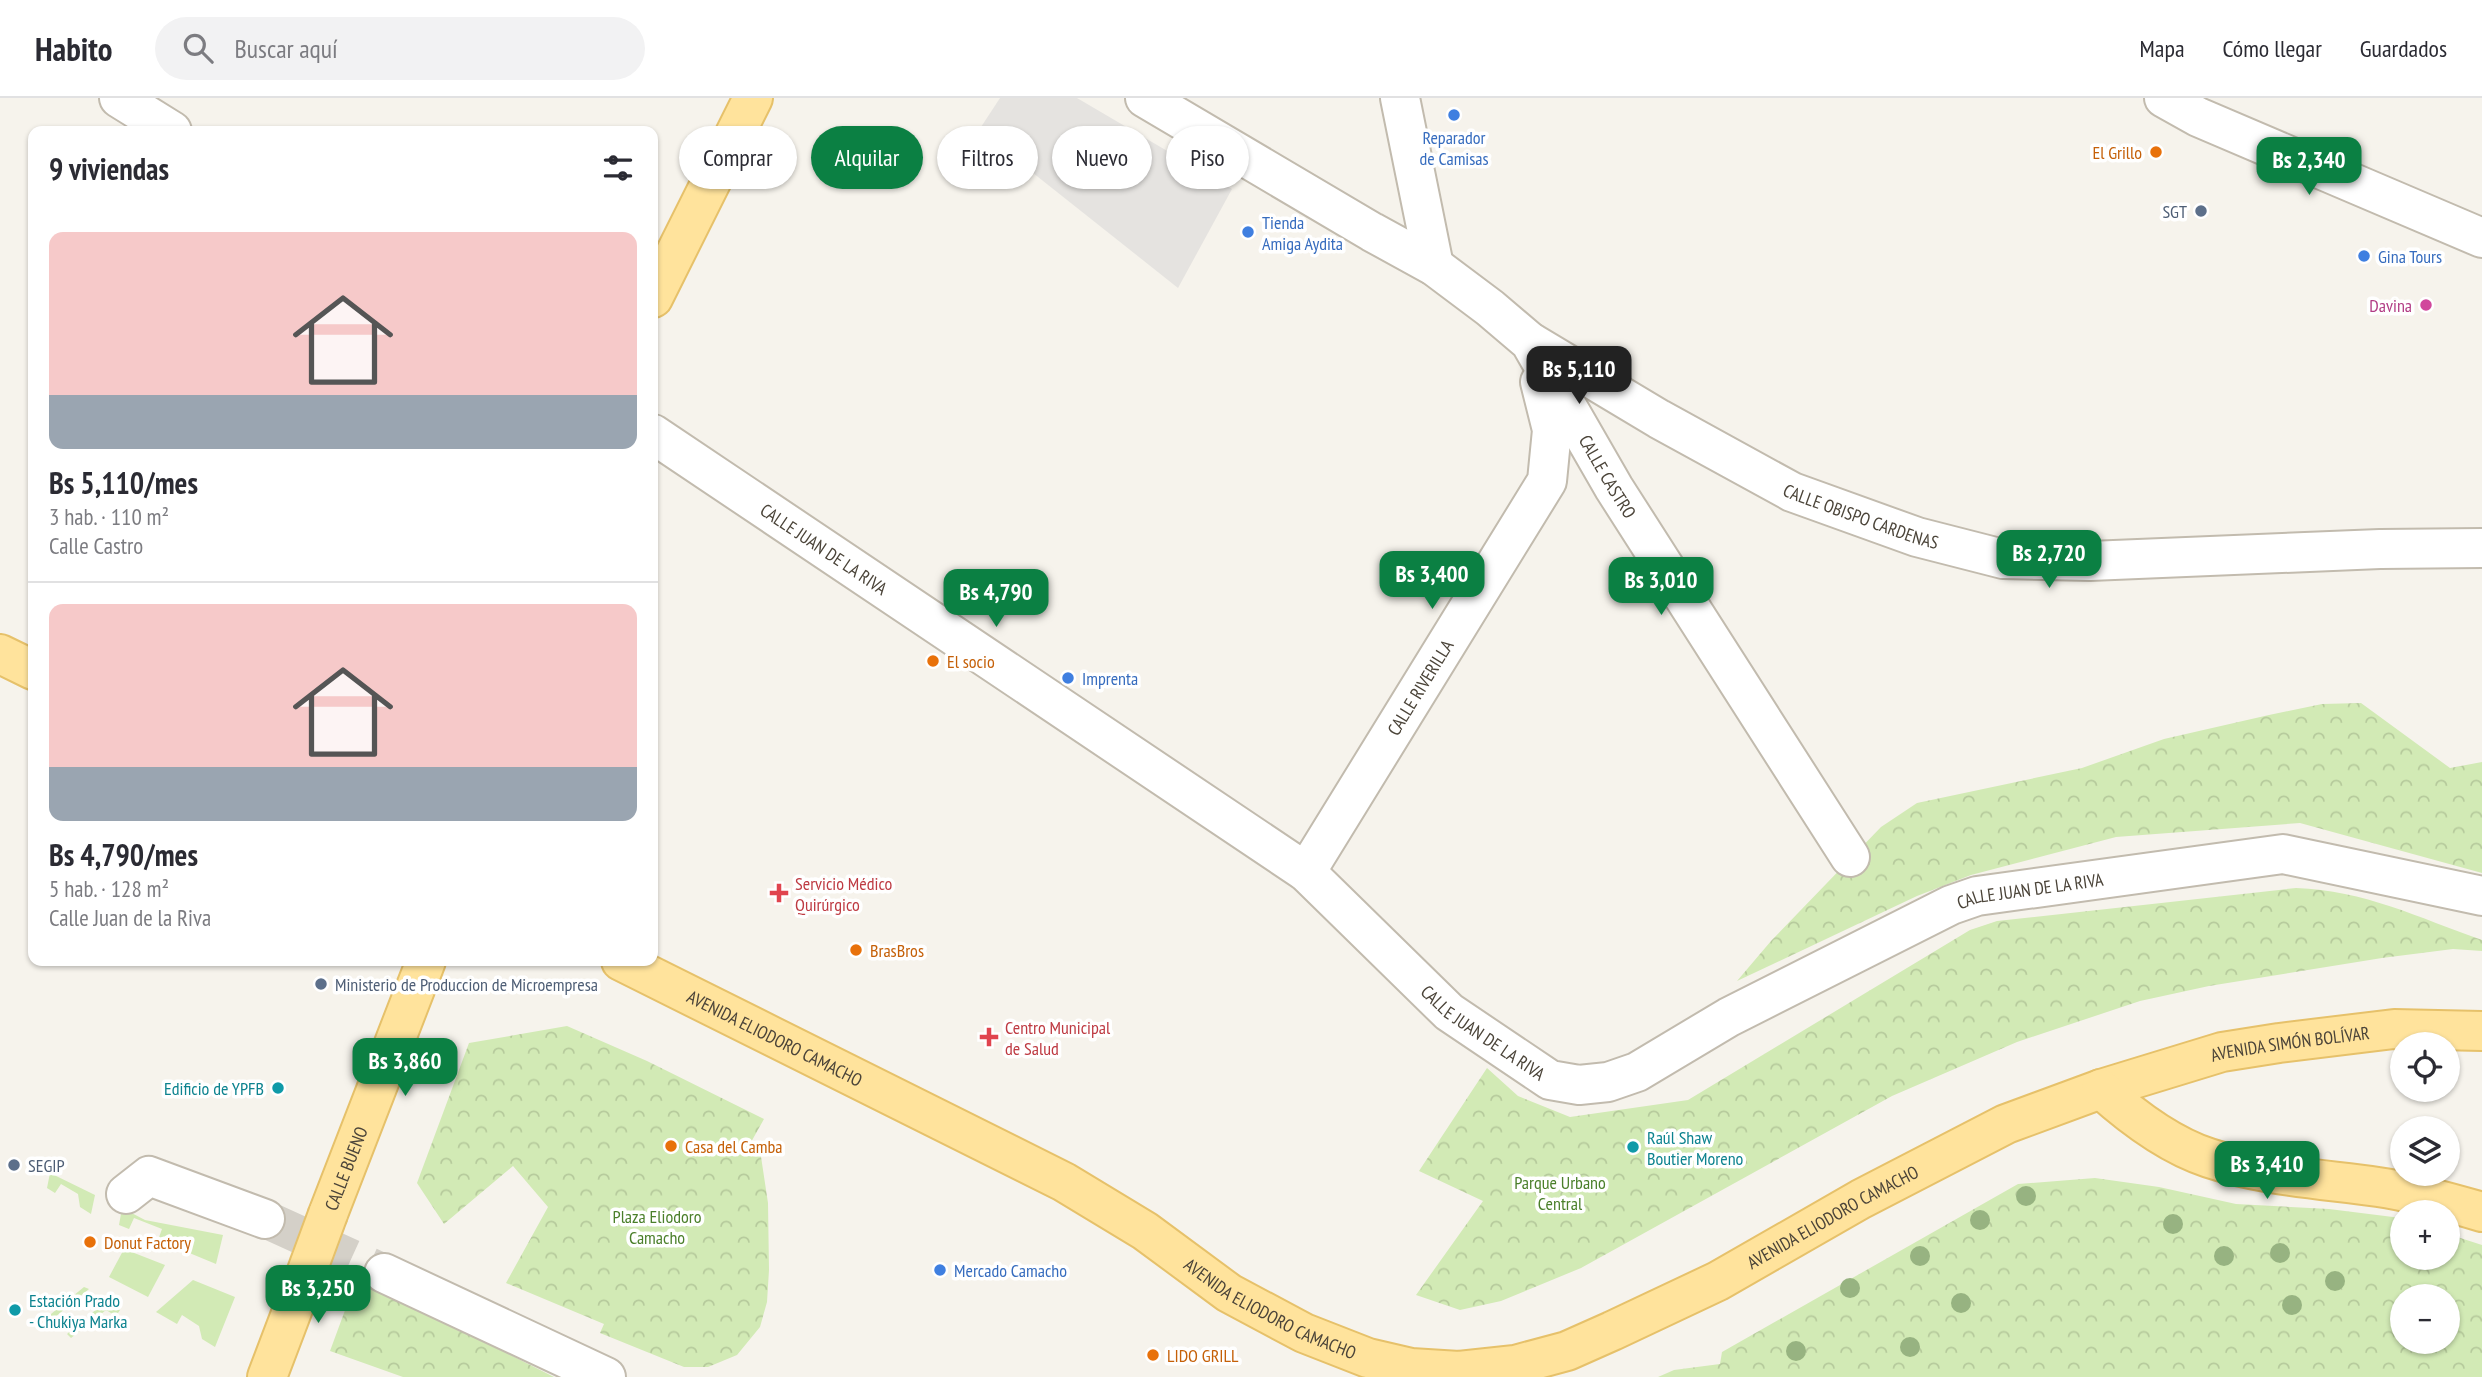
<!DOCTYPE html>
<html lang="es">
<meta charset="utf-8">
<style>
body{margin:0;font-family:"PT Sans Narrow",sans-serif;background:#f2f2f3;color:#2b2b33;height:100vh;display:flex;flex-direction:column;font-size:26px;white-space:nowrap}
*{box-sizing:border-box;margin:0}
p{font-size:23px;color:#7c7c81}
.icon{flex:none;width:38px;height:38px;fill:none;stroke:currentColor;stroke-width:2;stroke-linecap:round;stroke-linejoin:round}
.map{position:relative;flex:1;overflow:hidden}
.drawer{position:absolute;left:28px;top:28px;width:630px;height:840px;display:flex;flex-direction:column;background:#fff;border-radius:14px;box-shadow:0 2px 5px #0004}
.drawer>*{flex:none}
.top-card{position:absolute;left:679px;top:28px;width:665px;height:63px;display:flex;gap:14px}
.controls{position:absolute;left:2390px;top:934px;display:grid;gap:14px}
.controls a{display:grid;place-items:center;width:70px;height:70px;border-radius:50%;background:#fff;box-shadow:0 2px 5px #0004;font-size:35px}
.price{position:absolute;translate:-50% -60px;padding:0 16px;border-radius:14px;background:#0b8043;color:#fff;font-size:23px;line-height:46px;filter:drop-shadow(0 2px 4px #0008)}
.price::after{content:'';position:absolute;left:50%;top:42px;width:21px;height:16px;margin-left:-10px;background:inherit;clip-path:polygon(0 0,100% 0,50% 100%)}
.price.selected{background:#222;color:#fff}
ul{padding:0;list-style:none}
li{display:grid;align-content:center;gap:14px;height:371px;padding:0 21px}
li+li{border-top:2px solid #e1e1e2}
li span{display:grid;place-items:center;height:217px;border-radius:14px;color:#555}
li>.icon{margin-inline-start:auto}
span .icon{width:126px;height:126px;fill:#fffc;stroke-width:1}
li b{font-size:30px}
h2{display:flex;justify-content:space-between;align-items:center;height:84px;padding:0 21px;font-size:30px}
.tag{padding:0 24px;border-radius:32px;background:#fff;box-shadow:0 2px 5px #0004;font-size:24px;line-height:63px}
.tag.selected{background:#0b8043;color:#fff}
header{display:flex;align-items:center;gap:42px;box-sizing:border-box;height:98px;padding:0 35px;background:#fff;border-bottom:2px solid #e1e1e2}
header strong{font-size:33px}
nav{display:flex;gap:38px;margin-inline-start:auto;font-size:24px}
.search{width:490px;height:63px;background:#f2f2f3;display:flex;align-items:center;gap:18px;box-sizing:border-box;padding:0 24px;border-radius:38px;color:#7c7c81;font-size:26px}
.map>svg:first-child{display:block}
</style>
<header>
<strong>Habito</strong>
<div class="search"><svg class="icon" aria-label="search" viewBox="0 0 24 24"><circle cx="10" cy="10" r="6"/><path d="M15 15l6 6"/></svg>Buscar aquí</div>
<nav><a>Mapa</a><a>Cómo llegar</a><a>Guardados</a></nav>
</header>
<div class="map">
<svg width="2482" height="1279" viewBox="0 0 2482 1279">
<defs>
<pattern id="forest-crowns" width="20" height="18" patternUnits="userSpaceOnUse" patternTransform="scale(1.75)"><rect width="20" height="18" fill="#d2eab5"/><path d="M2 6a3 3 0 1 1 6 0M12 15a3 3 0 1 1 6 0" fill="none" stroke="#b6ca9c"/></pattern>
</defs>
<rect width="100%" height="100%" fill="#f6f3ec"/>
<path fill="#d2eab5" d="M50,1075L95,1097L91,1116L80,1109L78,1096L61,1086L55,1095L47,1090Z
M122,1110L145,1122L223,1137L216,1166L158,1142L162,1131L134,1120L129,1131L119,1127Z
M124,1151L165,1167L148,1199L109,1179Z
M193,1182L235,1199L215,1249L202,1241L199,1228L182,1217L177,1226L156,1214Z
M84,1189L89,1191L43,1229L40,1225Z
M105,1204L120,1212L116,1218L106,1212L71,1240L67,1236Z"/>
<path fill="url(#forest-crowns)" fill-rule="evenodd" d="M2361,605L2450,670L2482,664V775L2300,725L2116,739L1971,777L1917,798L1737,883L1771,843L1881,729L1917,705L2082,670L2164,641L2269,617L2322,606Z
M2296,790C2364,792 2419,820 2482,842V853L2453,851L2382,860L2209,888L2140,903L2017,944L1892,998L1581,1170L1501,1203L1460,1212L1416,1197L1483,1103L1419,1073L1487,970L1518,998L1570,1019L1688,1002L1970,832L1997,823Z
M567,928L647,963L764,1021L750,1046L760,1052L768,1105L769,1172L767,1204L760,1229L737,1257L708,1269H684L600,1235L604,1226L506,1185L548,1109L513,1068L444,1126L417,1085L469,945Z
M2095,1080L2159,1089L2236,1106L2329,1111L2401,1120L2403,1160H2448V1136L2482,1147V1279H1658L1674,1272L1720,1266L1722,1254L2018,1086ZM2403,1199H2448V1244H2403Z
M367,1188L415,1209L554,1279H403L330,1253L351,1196L355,1198Z"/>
<path fill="#e5e3e0" d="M1000,0H1077L1232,91L1178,190L979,32Z"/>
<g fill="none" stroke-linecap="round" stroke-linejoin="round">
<path stroke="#d4d0c8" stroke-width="38" stroke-dasharray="38 19" stroke-linecap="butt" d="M265,1121L384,1175"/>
<defs>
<g id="minor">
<path d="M119,0L172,33"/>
<path id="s1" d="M1145,0L1372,134L1434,168L1490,210L1530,244L1614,390L1850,759"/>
<path d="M1400,0L1434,168"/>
<path d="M2164,0L2198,19L2482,140"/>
<path id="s2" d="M1532,245L1659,321L1792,394L1917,439L2003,461L2090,463L2380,451L2482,450"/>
<path id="s3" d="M653,336L1306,774L1449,914L1550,982L1579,987L1608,984L1637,974L1729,919L1951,807L1977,798L2283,756L2482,798"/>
<path id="s4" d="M1306,774L1547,383L1552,332L1540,284"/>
<path d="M126,1096L149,1078L265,1121"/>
<path d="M384,1175L606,1279"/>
</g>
<g id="major">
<path d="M653,200L753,0"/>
<path d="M0,556L33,572"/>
<path id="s5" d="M621,863L1064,1084L1145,1133L1229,1195L1304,1235L1368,1260L1411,1270L1459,1273L1515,1267L1567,1253L1612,1233L1718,1183L1861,1101L2006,1026L2101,991L2222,954L2279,945L2394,931L2482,933"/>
<path d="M2101,991C2131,1018 2169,1047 2209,1060C2263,1078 2321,1081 2378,1089C2412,1094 2448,1104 2482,1114"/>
<path id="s6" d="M328,1116L426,863"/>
<path d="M267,1279L300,1192"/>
</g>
</defs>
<use href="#minor" stroke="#c2bbae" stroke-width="42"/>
<use href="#major" stroke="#e6c16a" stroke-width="42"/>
<use href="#minor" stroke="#fff" stroke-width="38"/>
<use href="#major" stroke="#ffe39c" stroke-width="38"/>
<defs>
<path id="major-bridge" d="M300,1192L328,1116"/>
</defs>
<use href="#major-bridge" stroke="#e6c16a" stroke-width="42" stroke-linecap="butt"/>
<use href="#major-bridge" stroke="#ffe39c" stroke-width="38"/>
</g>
<g fill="#97b381">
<circle cx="2026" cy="1098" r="10"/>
<circle cx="1980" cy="1122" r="10"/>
<circle cx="2173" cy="1126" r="10"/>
<circle cx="2280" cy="1155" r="10"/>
<circle cx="1920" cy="1158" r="10"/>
<circle cx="2224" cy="1158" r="10"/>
<circle cx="2335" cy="1183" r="10"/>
<circle cx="1850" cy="1190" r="10"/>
<circle cx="1961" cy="1205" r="10"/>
<circle cx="2292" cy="1207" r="10"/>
<circle cx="1910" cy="1249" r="10"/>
<circle cx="1796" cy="1253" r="10"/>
</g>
<g fill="#3f7fe0" stroke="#fff" stroke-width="2.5">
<circle cx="1454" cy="17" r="7"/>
<circle cx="1248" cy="134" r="7"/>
<circle cx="2364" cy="158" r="7"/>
<circle cx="1068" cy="580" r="7"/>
<circle cx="940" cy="1172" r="7"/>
</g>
<g fill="#e8710a" stroke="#fff" stroke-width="2.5">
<circle cx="2156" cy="54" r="7"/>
<circle cx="933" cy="563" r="7"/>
<circle cx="856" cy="852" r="7"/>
<circle cx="671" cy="1048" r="7"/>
<circle cx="90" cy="1144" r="7"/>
<circle cx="1153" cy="1257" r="7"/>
</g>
<g fill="#5c6f8a" stroke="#fff" stroke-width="2.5">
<circle cx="2201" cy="113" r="7"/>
<circle cx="321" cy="886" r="7"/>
<circle cx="14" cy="1067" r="7"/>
</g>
<circle fill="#d1479c" stroke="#fff" stroke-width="2.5" cx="2426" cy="207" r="7"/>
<g fill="#e0444e" stroke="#fff" stroke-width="2.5">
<path d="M775.5 784.5h7v7h7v7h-7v7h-7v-7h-7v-7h7z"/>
<path d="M985.5 928.5h7v7h7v7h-7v7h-7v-7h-7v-7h7z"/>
</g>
<g fill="#0f9aa8" stroke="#fff" stroke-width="2.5">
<circle cx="278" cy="990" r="7"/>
<circle cx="1633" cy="1049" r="7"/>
<circle cx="15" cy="1212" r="7"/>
</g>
<g text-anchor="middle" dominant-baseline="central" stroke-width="7" stroke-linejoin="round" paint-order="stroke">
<g font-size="18" fill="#366cbe" stroke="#fff" text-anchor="start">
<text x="1454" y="39" text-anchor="middle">Reparador<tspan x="1454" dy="21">de Camisas</tspan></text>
<text x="1262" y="124">Tienda<tspan x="1262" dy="21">Amiga Aydita</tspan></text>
<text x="2378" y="158">Gina Tours</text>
<text x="1082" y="580">Imprenta</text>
<text x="954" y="1172">Mercado Camacho</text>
</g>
<g font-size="18" fill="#c56008" stroke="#fff" text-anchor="start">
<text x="2142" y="54" text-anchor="end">El Grillo</text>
<text x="947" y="563">El socio</text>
<text x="870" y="852">BrasBros</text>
<text x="685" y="1048">Casa del Camba</text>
<text x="104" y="1144">Donut Factory</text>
<text x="1167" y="1257">LIDO GRILL</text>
</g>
<g font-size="18" fill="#4e5e75" stroke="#fff" text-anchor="start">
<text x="2187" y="113" text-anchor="end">SGT</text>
<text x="335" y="886">Ministerio de Produccion de Microempresa</text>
<text x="28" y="1067">SEGIP</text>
</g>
<g font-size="18" fill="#b23c85" stroke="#fff" text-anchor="end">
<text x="2412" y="207">Davina</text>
</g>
<g font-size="18" fill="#4b4439" stroke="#fff">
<text stroke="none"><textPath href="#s1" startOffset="612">CALLE CASTRO</textPath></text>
<text stroke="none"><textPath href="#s2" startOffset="373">CALLE OBISPO CARDENAS</textPath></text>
<text stroke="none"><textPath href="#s3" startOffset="206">CALLE JUAN DE LA RIVA</textPath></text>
<text stroke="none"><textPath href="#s4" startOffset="217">CALLE RIVERILLA</textPath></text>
<text stroke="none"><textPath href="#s3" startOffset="1634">CALLE JUAN DE LA RIVA</textPath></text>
<text stroke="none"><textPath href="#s3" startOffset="1026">CALLE JUAN DE LA RIVA</textPath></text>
<text stroke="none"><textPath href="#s5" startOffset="172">AVENIDA ELIODORO CAMACHO</textPath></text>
<text stroke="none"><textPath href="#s5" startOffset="1841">AVENIDA SIMÓN BOLÍVAR</textPath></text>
<text stroke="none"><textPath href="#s6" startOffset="49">CALLE BUENO</textPath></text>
<text stroke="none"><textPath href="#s5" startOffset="1348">AVENIDA ELIODORO CAMACHO</textPath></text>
<text stroke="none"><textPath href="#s5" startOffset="738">AVENIDA ELIODORO CAMACHO</textPath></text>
</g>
<g font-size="18" fill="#be3a42" stroke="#fff" text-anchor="start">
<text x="795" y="785">Servicio Médico<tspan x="795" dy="21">Quirúrgico</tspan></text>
<text x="1005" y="929">Centro Municipal<tspan x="1005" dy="21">de Salud</tspan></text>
</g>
<g font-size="18" fill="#0d838f" stroke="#fff" text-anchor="start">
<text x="264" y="990" text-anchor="end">Edificio de YPFB</text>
<text x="1647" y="1039">Raúl Shaw<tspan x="1647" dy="21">Boutier Moreno</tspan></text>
<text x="29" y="1202">Estación Prado<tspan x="29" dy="21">- Chukiya Marka</tspan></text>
</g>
<g font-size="18" fill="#4a7f2a" stroke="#fff">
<text x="1560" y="1084">Parque Urbano<tspan x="1560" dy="21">Central</tspan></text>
<text x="657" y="1118">Plaza Eliodoro<tspan x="657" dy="21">Camacho</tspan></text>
</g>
</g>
</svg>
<div class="controls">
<a><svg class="icon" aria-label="locate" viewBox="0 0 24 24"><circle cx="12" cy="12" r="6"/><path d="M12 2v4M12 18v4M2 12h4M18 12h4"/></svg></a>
<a><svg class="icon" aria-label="layers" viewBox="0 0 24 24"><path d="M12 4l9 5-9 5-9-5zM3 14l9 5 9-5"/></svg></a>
<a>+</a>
<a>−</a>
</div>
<b class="price" style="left:2309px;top:99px">Bs 2,340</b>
<b class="price selected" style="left:1579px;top:308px">Bs 5,110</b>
<b class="price" style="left:2049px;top:492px">Bs 2,720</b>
<b class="price" style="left:1432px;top:513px">Bs 3,400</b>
<b class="price" style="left:1661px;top:519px">Bs 3,010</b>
<b class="price" style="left:996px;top:531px">Bs 4,790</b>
<b class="price" style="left:405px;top:1000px">Bs 3,860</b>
<b class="price" style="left:2267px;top:1103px">Bs 3,410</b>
<b class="price" style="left:318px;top:1227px">Bs 3,250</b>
<div class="top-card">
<a class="tag">Comprar</a>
<a class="tag selected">Alquilar</a>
<a class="tag">Filtros</a>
<a class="tag">Nuevo</a>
<a class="tag">Piso</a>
</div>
<section class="drawer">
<h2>9 viviendas<svg class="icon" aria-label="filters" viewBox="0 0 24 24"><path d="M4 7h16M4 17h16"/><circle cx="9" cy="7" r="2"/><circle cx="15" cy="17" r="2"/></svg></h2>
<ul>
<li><span style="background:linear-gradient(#f6c9c9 75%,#9aa5b1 0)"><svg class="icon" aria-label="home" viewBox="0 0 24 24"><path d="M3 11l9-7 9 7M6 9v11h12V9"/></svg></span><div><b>Bs 5,110/mes</b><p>3 hab. · 110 m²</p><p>Calle Castro</p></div></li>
<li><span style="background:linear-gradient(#f6c9c9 75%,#9aa5b1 0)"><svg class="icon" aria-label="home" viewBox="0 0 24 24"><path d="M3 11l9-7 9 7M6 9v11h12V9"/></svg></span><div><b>Bs 4,790/mes</b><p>5 hab. · 128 m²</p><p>Calle Juan de la Riva</p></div></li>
</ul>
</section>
</div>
